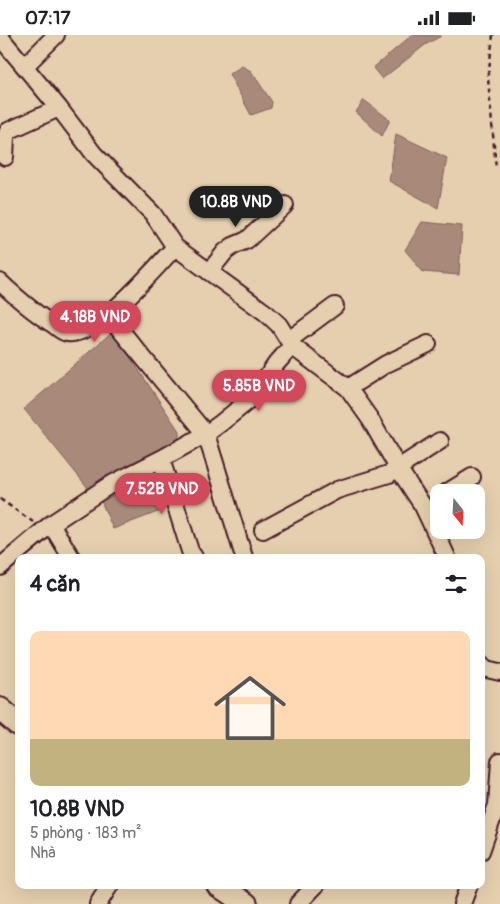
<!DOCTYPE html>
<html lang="vi">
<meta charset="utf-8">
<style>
body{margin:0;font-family:Pangolin,sans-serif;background:#f6f6f6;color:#202124;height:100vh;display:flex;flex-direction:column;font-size:19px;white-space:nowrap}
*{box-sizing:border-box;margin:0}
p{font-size:16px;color:#757577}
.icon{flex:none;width:28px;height:28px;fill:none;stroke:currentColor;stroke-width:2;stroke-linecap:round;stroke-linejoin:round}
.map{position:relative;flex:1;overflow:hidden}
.side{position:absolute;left:15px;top:519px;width:470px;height:335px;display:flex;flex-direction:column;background:#fff;border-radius:10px;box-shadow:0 5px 20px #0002}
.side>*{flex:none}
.needle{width:32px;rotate:162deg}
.tools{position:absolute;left:430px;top:449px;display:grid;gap:10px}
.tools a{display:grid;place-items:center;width:55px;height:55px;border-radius:10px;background:#fff;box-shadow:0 5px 20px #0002;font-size:25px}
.price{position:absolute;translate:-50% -42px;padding:0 11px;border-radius:18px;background:#d1495b;color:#fff;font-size:16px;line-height:32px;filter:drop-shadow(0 1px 2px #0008)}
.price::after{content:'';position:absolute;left:50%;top:30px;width:15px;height:11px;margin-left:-8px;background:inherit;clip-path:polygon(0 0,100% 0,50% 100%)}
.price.selected{background:#222;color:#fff}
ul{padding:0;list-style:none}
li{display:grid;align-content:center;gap:10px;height:265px;padding:0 15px}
li span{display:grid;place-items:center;height:155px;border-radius:10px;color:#555}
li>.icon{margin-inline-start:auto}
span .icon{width:90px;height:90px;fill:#fffc;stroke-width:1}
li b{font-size:21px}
h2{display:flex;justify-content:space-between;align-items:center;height:60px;padding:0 15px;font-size:21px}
.status{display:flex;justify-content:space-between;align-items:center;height:35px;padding:0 25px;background:#fff;direction:ltr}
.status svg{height:14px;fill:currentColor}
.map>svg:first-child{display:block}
</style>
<div class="status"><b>07:17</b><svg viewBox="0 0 49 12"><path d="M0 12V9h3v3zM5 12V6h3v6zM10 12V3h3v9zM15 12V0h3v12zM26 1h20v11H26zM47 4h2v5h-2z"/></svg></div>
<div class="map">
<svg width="500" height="869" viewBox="0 0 500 869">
<rect width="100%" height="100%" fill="#e5cfae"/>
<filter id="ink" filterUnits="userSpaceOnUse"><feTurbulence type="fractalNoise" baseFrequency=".02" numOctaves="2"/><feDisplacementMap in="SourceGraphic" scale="10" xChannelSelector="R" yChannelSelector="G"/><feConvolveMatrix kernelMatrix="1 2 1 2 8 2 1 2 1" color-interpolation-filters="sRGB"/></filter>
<g filter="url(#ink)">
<path fill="#a8897a" stroke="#825f5a" d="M412,0L441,1L425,10L382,44L373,33Z
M242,31L251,36L272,67L271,73L251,80L229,39Z
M364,65L390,85L382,101L356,77Z
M396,99L447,123L438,173L389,146Z
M422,187L462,191L459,240L423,237L405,215Z
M113,296L179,396V407L88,453L24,374Z
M153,443L163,475L113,494L101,466Z"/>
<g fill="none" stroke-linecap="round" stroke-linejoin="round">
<defs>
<path id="minor" d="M0,2L59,73L94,119L153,179L175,212L266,278L279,290L292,311
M25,31L56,0
M5,122L6,102L8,96L59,73
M209,237L225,217L233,211L247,205L285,170
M0,247C17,263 34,278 54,290C58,293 62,297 67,298C96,304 155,233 175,212
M108,280L206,399L244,522
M289,305L335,271
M348,353L386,329L428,309
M161,424L190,516L194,522
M446,458L472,442
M51,489L71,522
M263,495L337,455L389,439L440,406
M0,532L51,489L108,451L161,424L206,399L221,388L253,362L276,329L292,311L348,353L370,384L398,433L423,471L447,522
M481,628L487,634L500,637
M481,816L497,770L500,726
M98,869L110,850
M298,869L316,850
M462,869L469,850"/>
<path id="secondary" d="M0,674L19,690
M218,850L246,869"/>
</defs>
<use href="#minor" stroke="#4a1f2b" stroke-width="20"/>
<use href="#secondary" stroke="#4a1f2b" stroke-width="26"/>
<path stroke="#4a1f2b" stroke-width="2.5" stroke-dasharray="5 4" stroke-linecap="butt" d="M493,0L488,43L496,134
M0,464L33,487"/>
<use href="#minor" stroke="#e5cfae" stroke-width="16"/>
<use href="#secondary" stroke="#e5cfae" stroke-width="22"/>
</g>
</g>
</svg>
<div class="tools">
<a><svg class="needle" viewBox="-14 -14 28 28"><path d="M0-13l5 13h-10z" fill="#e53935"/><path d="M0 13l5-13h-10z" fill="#757577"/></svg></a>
</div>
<b class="price selected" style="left:236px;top:193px">10.8B VND</b>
<b class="price" style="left:95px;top:308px">4.18B VND</b>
<b class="price" style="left:259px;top:377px">5.85B VND</b>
<b class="price" style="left:162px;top:480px">7.52B VND</b>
<section class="side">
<h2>4 căn<svg class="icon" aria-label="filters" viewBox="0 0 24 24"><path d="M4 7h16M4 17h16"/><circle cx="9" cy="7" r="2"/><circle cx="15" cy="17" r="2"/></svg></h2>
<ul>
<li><span style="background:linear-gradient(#ffd9b3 70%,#c2b280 0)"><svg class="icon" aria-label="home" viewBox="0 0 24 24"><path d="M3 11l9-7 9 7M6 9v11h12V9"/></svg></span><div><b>10.8B VND</b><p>5 phòng · 183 m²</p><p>Nhà</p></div></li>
</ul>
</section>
</div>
